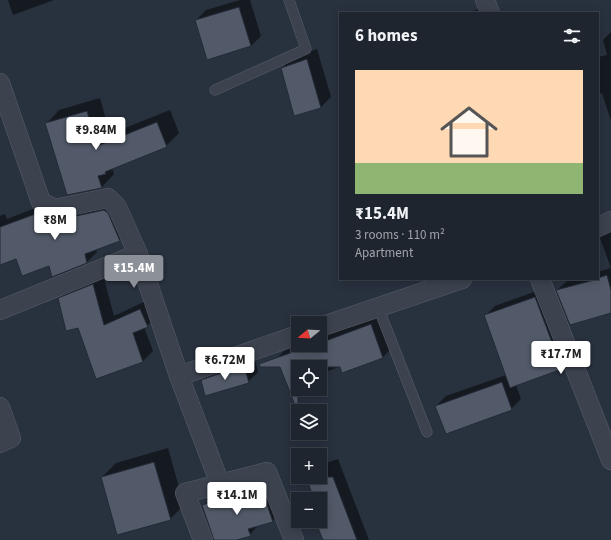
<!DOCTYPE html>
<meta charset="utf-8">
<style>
body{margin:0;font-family:"Source Sans 3",sans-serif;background:#2b313a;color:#f1f3f6;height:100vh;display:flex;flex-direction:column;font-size:15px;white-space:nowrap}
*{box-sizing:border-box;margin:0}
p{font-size:13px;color:#a1a5aa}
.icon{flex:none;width:22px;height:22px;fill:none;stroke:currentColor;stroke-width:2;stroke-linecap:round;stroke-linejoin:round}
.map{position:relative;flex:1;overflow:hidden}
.drawer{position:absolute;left:339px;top:12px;width:260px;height:268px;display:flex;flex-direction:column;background:#1e252e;border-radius:0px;box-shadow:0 2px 10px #0003,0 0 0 1px #3c424a}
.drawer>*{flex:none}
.needle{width:26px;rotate:252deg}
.fabs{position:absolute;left:291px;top:316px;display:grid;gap:8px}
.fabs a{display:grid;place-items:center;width:36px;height:36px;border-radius:0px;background:#1e252e;box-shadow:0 2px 10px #0003,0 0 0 1px #3c424a;font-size:20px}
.price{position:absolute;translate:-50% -34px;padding:0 9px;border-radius:4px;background:#fff;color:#222;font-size:13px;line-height:26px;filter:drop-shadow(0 1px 2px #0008)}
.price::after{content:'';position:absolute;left:50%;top:24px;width:12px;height:9px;margin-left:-6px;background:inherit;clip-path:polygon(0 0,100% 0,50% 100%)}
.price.selected{background:#8c9099;color:#fff}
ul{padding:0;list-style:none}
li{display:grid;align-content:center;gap:8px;height:212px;padding:0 16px}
li span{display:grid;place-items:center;height:124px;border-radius:0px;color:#555}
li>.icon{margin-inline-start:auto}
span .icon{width:72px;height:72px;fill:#fffc;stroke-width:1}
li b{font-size:17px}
h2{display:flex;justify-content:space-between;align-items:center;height:48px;padding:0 16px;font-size:17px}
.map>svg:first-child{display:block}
</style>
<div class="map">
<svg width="611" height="540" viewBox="0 0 611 540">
<rect width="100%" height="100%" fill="#28313e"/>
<path fill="#0007" d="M8,0H54L13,15Z
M240,0H250L261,36L251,46L196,20L206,10Z
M489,5L495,13H468Z
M611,32V121L602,93L598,94V57L607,55L603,40Z
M317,49L331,97L321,107L282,68L292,58Z
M100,98L110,134L170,110L179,133L166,146L112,168L114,174L102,187L47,123L59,110Z
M115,201L129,230L119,240L96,249L97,252L87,262L49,265L16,258L0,264V216L5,214L7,219L48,203Z
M610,228H611V312L557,290L567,281L573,279H598V272L611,268L600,238Z
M103,275L114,316L150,299L157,316L147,326L144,327L153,351L143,361L97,377L78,326L59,299L69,289Z
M545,288L572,358L562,368L516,385L521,399L511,409L436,406L446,396L506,375L485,316L495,306Z
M381,315L393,347L383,357L341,366L320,374V367H298V382L277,358L287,348L298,345H320V337Z
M254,356L258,372L248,382L202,380L212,370Z
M168,448L184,505L170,519L102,477L116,463Z
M338,459L369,540H324L316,521H320V499H315L308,477H320V465Z
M271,482L281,512L272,521L258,525L250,535L234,540H215L203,506L212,497L244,486L246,490Z"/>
<path fill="#525a69" stroke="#232a36" d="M239,7L251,46L207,60L195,20Z
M307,59L321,108L294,116L281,68Z
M87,111L97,146L157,122L167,147L105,172L106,174L98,176L102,188L67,195L45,123Z
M104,210L108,213L120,241L85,254L87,263L52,277L49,266L22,276L16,259L0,265V227L38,213L50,219L57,220Z
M607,275L611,290V313L570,325L556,290L598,279V278Z
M93,284L104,325L140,309L148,327L133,333L143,362L96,379L78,328L66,331L58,298Z
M535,297L562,369L510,388L484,315Z
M371,324L383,358L342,373L340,367H298V410H297L280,367H260L259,364L276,358L313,345H320V343Z
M244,365L249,383L205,396L201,380Z
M502,382L512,410L446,434L435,406Z
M154,462L171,520L117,535L101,477Z
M306,477H333L357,540H323L315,521H322L320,516V499H314Z
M262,490L273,522L248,529L251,536L237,540H214L202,505L236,494L237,498Z"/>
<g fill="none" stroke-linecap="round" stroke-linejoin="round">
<defs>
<path id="lane" d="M215,90L306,49L289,0
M378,307L427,432"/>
<path id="street" d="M485,0L490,13
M0,83L41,202L55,209L108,198L117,207L138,254L179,376L220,484L185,493L203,540
M598,227L611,221
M540,279L611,460
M0,310L138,254
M320,327L462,279
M179,376L298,335
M0,407L11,438L0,443
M220,484L267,472L294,540"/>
</defs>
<use href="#lane" stroke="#575e69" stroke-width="11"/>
<use href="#street" stroke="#575e69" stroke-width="20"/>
<use href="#lane" stroke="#3c434f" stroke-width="10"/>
<use href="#street" stroke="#3c434f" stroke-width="19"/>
</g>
</svg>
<div class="fabs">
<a><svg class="needle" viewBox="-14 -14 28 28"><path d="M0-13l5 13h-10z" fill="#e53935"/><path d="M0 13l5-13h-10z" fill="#a1a5aa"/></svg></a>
<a><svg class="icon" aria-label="locate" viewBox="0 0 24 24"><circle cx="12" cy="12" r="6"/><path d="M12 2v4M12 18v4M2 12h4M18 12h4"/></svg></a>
<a><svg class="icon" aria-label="layers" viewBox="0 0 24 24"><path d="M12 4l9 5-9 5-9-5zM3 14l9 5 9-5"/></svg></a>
<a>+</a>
<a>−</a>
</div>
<b class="price" style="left:96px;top:151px">₹9.84M</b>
<b class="price" style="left:55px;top:241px">₹8M</b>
<b class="price selected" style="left:134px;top:289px">₹15.4M</b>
<b class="price" style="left:561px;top:375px">₹17.7M</b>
<b class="price" style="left:225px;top:381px">₹6.72M</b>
<b class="price" style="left:237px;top:516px">₹14.1M</b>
<section class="drawer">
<h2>6 homes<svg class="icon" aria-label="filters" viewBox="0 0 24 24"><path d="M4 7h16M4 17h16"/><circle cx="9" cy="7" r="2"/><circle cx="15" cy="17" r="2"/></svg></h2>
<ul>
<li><span style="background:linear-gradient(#ffd9b3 75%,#8fb573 0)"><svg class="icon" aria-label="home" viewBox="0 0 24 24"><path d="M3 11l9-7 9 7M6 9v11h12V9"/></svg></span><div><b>₹15.4M</b><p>3 rooms · 110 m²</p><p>Apartment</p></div></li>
</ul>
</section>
</div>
